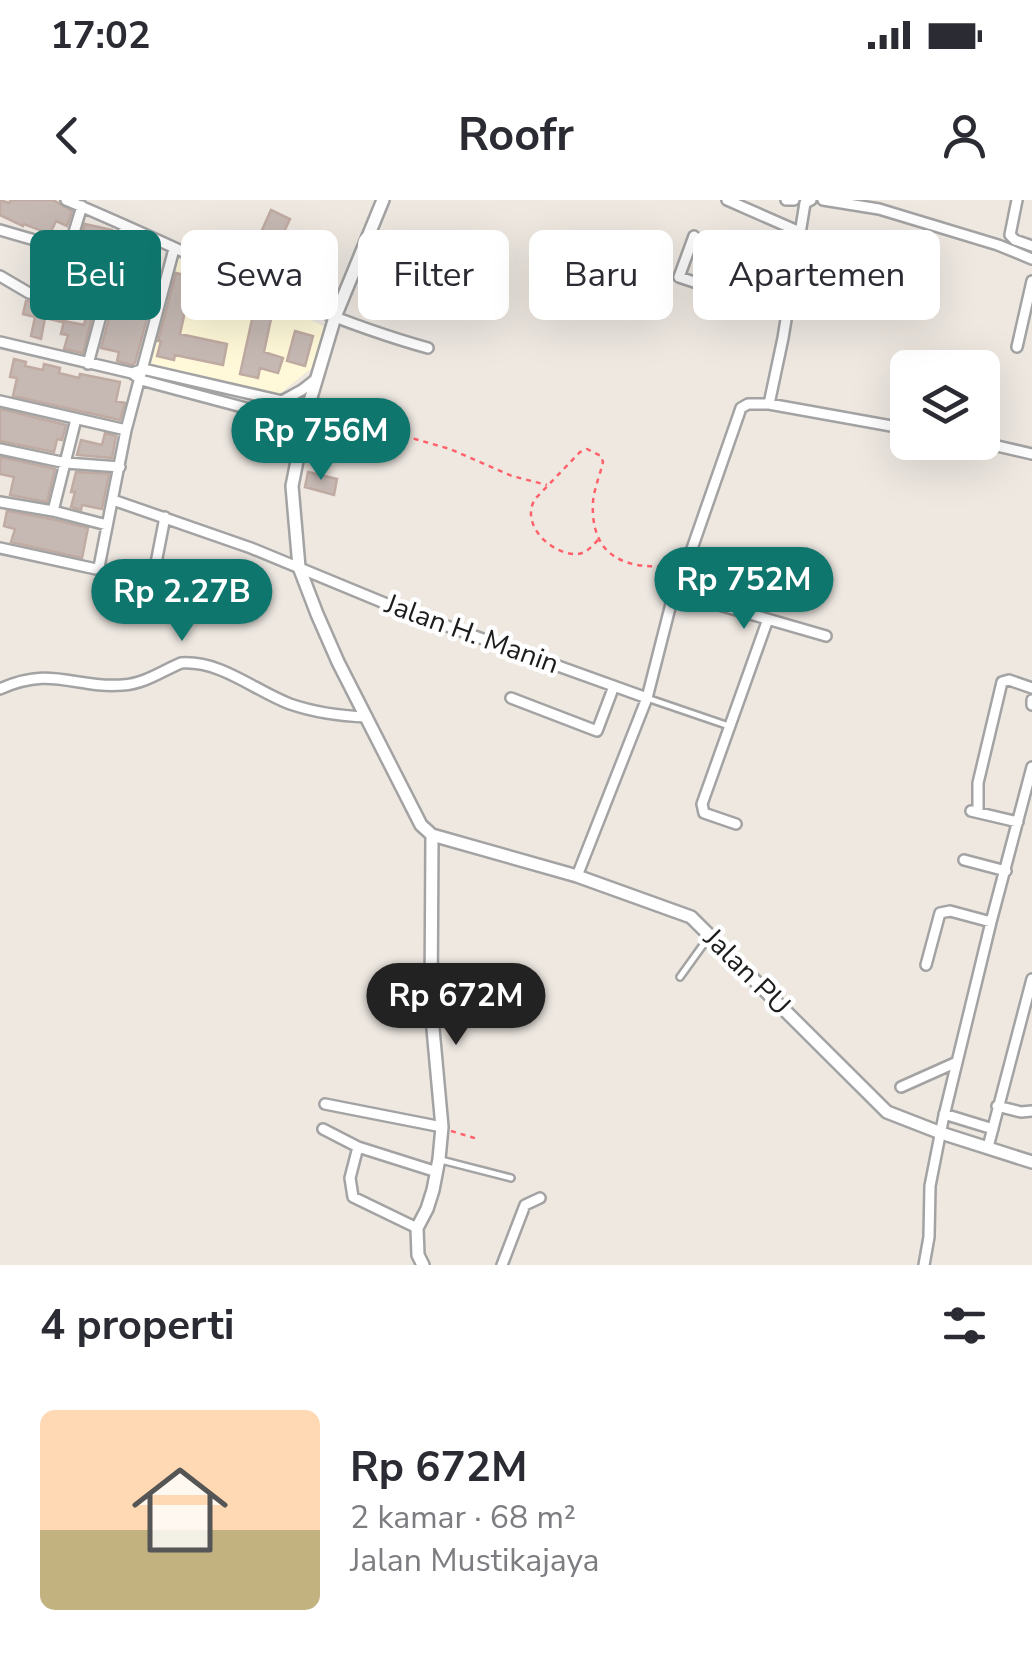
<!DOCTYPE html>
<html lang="id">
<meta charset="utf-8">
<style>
body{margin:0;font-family:"Nunito Sans",sans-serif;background:#f2f2f3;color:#2b2b33;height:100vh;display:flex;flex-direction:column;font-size:38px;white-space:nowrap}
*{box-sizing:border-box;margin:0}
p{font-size:32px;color:#7c7c81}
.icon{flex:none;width:55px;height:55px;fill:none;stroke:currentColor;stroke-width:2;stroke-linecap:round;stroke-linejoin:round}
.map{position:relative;height:1065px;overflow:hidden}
.sheet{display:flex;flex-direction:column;background:#fff;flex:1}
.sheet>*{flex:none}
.guide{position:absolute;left:30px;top:30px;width:972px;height:90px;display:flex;gap:20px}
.tools{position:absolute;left:890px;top:150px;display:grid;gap:20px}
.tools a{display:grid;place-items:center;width:110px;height:110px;border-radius:15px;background:#fff;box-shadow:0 10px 40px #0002;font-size:50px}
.price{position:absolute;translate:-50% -85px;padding:0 22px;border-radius:35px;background:#0f766e;color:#fff;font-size:32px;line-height:65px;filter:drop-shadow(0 2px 5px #0008)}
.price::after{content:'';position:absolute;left:50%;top:60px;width:30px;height:22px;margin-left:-15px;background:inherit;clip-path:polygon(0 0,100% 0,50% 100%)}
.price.on{background:#222;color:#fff}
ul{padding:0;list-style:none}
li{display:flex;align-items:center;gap:30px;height:250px;padding:0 40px}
li span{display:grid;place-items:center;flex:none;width:280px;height:200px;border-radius:15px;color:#555}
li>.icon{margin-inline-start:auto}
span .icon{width:120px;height:120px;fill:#fffc;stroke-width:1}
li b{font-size:42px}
h2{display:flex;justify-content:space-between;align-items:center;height:120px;padding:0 40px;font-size:42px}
.pill{padding:0 35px;border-radius:15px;background:#fff;box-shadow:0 10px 40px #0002;font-size:35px;line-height:90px}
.pill.on{background:#0f766e;color:#fff}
.status{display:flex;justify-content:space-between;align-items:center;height:70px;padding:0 50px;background:#fff;direction:ltr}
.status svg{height:28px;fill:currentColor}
header{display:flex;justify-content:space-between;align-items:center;height:130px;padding:0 40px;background:#fff;font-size:45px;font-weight:700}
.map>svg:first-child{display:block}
</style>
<div class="status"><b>17:02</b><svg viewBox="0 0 49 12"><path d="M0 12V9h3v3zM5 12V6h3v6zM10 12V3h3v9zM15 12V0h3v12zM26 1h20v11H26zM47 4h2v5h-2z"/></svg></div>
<header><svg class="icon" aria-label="back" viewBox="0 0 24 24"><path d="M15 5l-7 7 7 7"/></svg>Roofr<svg class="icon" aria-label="person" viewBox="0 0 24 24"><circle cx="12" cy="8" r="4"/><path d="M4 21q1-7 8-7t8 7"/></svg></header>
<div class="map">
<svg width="1032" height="1065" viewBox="0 0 1032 1065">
<rect width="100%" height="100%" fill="#eee8e1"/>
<path fill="#fff9d9" d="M178,59L328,128L317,164L274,198L151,163Z"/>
<path fill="#c6b9b4" stroke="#c0aba3" stroke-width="2.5" d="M0,0L9,3L11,0H53L72,11L67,26L56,21L50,34L24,24L23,26L0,15Z
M271,10L290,19L272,57L254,48Z
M85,24L112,30L105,58H108L97,97L85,95L89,78L70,74Z
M126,55L158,61L154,92L135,163L132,165L117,161L119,152L101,148L111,111L133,116L137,91L117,87Z
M435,58L499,67L496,94L432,86Z
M176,73L193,77L192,83L239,93L236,108L188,98L180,134L227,144L223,165L175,155L174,160L157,156L161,141H158Z
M26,101L66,108L62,122L45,118L41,139L31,136L35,117L23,114Z
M87,112L93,113L83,153L64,149L68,135L61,134L64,121L84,125Z
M253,115L271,119L264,152L283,158L278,173L260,168L258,178L240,174Z
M295,131L313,136L305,166L287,161Z
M14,159L26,162L25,166L43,170L44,164L60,168L59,173L79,178L80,174L120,182L116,201L125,203L120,220L13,196L17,178L10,177Z
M0,209L66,225L62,240L57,239L54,252L0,241Z
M105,233L116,236L112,258L77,255L81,240L102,245Z
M0,257L55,269L47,302L10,295L14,277L0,274Z
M76,272L109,274L102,309L82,305L81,310L71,307L75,292H71Z
M308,272L337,279L334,295L305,287Z
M7,311L51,319L88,328L82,358L11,342L15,329L4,326Z"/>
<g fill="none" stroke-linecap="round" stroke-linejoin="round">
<defs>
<path id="service" d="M647,498L726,525
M680,777L708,738
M441,960L511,978"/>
<path id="minor" d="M66,0C187,50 302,113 428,148
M727,0L800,32
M786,0H794
M823,0L879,9L998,45L1032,59
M1017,0L1010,35L1015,40L1032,46
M0,30L69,50
M694,36L679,77L787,113
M0,76L29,93L102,106
M54,98L82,6
M0,142L132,173
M1017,147L1032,81
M88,164L125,26
M0,201L126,230
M769,204L783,138L805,3L811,0
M302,234L276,216L141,180L132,173L143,169L282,201L302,190L316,179
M980,242L1032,254
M0,249L66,263L120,267
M113,300L251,348L394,407L647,498
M0,302L53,311L107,325
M53,311L76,219
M0,348L96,369L99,367L126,230L174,49
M674,392L826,436
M135,415L143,413L147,409L165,317
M0,489C52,465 75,489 123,485C144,484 162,471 181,463C221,460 255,491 290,504C316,513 341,516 367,517
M511,498L597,531L614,486
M1032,500V505
M971,611L1018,622
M978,612V583L1002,482L1009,480L1032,488
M736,624L704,613L702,604L768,419
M964,660L1006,671
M577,676L647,498L674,392L687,363L741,208L748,204H769L908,229
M926,765L940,713L950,711L991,722
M901,887L957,862
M325,904L442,927
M997,906L1021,912L1032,911
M944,914L993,929
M323,929L358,947L437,972
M358,947L350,978L353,997L417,1028
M988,947L1032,779
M502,1065L525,1005L540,998
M924,1065L929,1037L930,986L943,920L991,722L1032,567"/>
<path id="tertiary" d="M383,0L335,117L307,211L292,286L299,367L317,414L338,462L421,625L432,635
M432,635L577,676L691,717L887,912L941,933L1032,962
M423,1065L418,1055L417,1028L427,1009L433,990L439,959L442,927L431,807L432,635"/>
</defs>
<use href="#service" stroke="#a3a3a3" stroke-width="10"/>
<use href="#minor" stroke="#a3a3a3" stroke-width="14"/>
<use href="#tertiary" stroke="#a3a3a3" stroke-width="16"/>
<path stroke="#ff616a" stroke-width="2.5" stroke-dasharray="5 5" stroke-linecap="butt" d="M317,216L327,222L394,233L450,249L512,276L547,285
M598,340C592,346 587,353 578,354C554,356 519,326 535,299L580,252L587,249L601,256L603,262C600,275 594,289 593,302C590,357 626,371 674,365
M451,931L478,939"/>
<use href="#service" stroke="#fff" stroke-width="5"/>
<use href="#minor" stroke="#fff" stroke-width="9"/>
<use href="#tertiary" stroke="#fff" stroke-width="11"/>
</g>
<g text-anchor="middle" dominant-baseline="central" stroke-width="9" stroke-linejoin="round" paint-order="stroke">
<g font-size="28" fill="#1c1c1c" stroke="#fff">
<text transform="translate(472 434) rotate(20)">Jalan H. Manin</text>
<text transform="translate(747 772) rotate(45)">Jalan PU</text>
</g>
</g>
</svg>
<div class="tools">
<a><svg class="icon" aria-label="layers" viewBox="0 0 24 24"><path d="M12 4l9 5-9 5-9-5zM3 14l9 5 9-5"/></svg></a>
</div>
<b class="price" style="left:321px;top:283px">Rp 756M</b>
<b class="price" style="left:744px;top:432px">Rp 752M</b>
<b class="price" style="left:182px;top:444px">Rp 2.27B</b>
<b class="price on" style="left:456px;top:848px">Rp 672M</b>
<div class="guide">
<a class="pill on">Beli</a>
<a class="pill">Sewa</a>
<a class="pill">Filter</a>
<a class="pill">Baru</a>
<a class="pill">Apartemen</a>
</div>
</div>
<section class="sheet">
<h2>4 properti<svg class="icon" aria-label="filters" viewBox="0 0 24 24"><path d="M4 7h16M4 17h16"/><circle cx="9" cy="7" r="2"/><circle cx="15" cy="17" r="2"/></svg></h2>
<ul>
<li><span style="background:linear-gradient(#ffd9b3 60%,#c2b280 0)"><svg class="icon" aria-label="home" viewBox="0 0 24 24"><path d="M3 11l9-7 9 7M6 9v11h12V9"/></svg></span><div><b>Rp 672M</b><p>2 kamar · 68 m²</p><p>Jalan Mustikajaya</p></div></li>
</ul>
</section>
